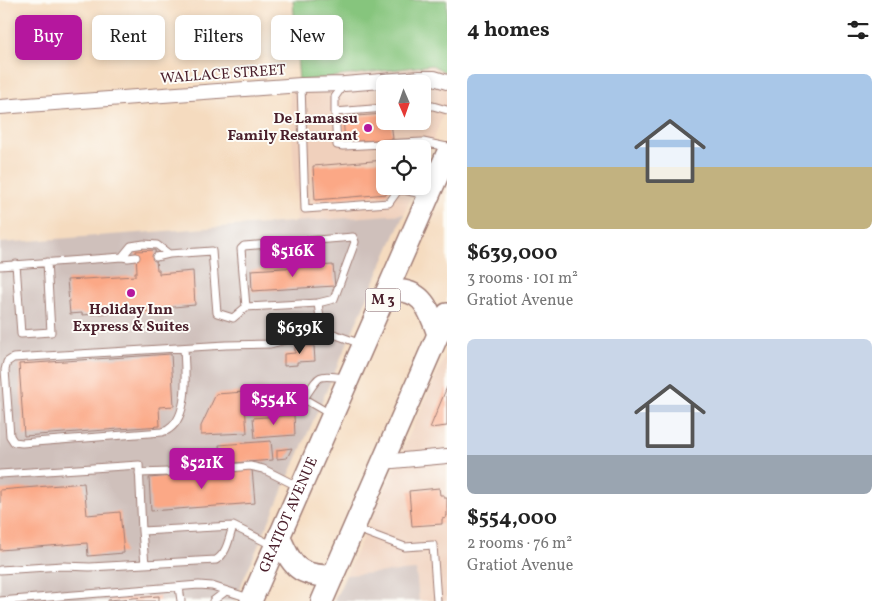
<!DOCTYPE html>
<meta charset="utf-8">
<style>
body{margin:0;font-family:Vollkorn,serif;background:#f2f2f2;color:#222;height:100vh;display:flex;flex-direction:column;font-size:19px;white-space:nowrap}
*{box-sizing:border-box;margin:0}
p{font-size:16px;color:#767676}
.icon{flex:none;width:28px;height:28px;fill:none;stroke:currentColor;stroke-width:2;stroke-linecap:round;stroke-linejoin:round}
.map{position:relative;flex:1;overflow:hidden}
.drawer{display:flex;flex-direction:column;background:#fff;width:445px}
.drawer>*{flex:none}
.banner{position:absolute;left:15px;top:15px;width:356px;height:45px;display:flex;gap:10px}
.needle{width:32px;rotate:178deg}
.controls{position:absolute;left:376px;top:75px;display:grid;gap:10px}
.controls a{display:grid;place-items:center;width:55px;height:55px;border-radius:8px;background:#fff;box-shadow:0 2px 8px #0003;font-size:25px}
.price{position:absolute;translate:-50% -42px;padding:0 11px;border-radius:5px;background:#b5179e;color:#fff;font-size:16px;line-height:32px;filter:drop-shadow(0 1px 2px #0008)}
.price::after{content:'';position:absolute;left:50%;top:30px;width:15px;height:11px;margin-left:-8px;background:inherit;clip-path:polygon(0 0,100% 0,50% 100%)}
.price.selected{background:#222;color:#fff}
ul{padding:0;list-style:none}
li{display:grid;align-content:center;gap:10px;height:265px;padding:0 20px}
li span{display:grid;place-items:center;height:155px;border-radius:8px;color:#555}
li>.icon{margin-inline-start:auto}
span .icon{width:90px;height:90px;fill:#fffc;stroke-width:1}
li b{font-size:21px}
h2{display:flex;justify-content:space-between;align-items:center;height:60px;padding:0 20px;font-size:21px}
.tag{padding:0 18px;border-radius:8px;background:#fff;box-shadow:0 2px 8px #0003;font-size:18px;line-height:45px}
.tag.selected{background:#b5179e;color:#fff}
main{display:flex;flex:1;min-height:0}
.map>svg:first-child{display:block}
</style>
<main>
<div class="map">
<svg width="447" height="601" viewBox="0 0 447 601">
<rect width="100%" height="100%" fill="#fdfcf7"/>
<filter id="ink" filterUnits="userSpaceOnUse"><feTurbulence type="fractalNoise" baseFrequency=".02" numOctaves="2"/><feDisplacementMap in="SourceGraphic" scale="10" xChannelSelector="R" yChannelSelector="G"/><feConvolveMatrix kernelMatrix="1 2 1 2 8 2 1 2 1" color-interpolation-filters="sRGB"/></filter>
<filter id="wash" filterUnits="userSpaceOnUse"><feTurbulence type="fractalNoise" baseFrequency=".0096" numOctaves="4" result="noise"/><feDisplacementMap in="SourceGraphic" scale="20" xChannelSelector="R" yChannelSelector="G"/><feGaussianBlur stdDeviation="1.12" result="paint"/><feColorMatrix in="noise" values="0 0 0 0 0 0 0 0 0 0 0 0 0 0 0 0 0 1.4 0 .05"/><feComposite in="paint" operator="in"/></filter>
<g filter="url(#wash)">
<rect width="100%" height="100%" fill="#f5dbbf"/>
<path fill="#f0d0bc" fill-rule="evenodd" d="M432,65L447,76V104L423,167L422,149H385V186H415L404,214L297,222L289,82ZM385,84H422V121H385Z
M447,352V601H419L416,571L346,575Z"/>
<path fill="#cfc0bb" d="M404,214L234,601H0V243Z
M416,570L419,601H334L346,575Z"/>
<path fill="#86c57d" stroke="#687254" d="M293,0H447V73L432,65L299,81Z"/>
<g id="blocks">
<path fill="#fba886" d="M385,114V121H391L393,139L345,142L343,117Z
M385,160V186H390L387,194L315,200L313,166Z
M155,250L157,270H159V274L193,271L195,305L163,308V310L137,312V309L113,311V313L82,315V313L70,314L67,280L135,276V272H137L136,251Z
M333,265L335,286L252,291L251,270Z
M306,342V346H314L315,361L297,362V365L284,366V354L295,353V347H299V343Z
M171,354L174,406L159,407L160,426L24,436L19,364Z
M447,387V426L430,428Z
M244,392L247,433L201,435V426L216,394Z
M294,415L295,435L255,438L253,418Z
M271,441L273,460L221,464L219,445Z
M292,448L287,458L277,459V450Z
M252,469L255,503L151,511L149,478Z
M84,483L87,515L120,512L124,553L88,556L87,543L0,550V490Z
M439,488L440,495H444V498H447V516H446V518L442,519V524L412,526L409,491Z
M159,596V601H108V600Z"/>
</g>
</g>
<g filter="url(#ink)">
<use href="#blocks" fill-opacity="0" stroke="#a07d75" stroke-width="1"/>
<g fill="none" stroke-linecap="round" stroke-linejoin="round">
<defs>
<path id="lane" d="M301,85L305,209L389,203L399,189L426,195
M422,106H433L447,110
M385,108L335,112L337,145L343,146L423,142L447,147
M335,112V97L344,84
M122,257L128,258L136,257
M156,257L169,254
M16,264L21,334L51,332L47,262
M0,266L122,257L131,246L144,244L157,245L169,254L212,251L217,313L233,318L246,307
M318,303L246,307L241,249L244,246L353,237L355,242L334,299L318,303L322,333
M184,348C185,370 190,415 169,429C167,431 164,431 162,432L22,443L14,442L10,436L5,370L7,362L13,358L226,345L270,344L308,334L322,333H331L361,344
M330,414L306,400L305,397C321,373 317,375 345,378
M139,473L200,471L250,466L263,469L299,487
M0,474L139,465L142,531L233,526C229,538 227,554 216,560L90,567L63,566L0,570
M233,526L272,545
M357,529L405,547L433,545L437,601
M142,531L145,564
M179,587L181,601
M0,601L199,585L212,586L249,598
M213,601L226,591"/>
<path id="street" d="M0,107L301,85L344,84L420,78H434L447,82
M382,462L447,456"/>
<g id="primary">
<path d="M388,291C422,287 428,307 438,334"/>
<path d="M279,536C292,567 298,576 333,576"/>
<path id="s1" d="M251,601L447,154"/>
<path d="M322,601L447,314"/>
</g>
</defs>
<use href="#lane" stroke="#a07d75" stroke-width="9"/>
<use href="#street" stroke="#a07d75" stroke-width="16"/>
<use href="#primary" stroke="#a07d75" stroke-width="24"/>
<use href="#lane" stroke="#fff" stroke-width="7"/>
<use href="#street" stroke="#fff" stroke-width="14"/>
<use href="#primary" stroke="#fff" stroke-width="21"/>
</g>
</g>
<g fill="#b5179e" stroke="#fdfcf7" stroke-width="2">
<circle cx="368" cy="128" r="5"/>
<circle cx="131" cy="293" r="5"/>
</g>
<g text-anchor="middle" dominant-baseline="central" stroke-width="4" stroke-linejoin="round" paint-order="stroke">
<rect fill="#fdfcf7" stroke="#806168" stroke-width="1" x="365.5" y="288.5" width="35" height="23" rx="4"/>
<g font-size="14" font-weight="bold" fill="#4a1f2b">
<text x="383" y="300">M 3</text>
</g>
<g font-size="15" fill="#4a1f2b" stroke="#fdfcf7">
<text transform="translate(223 75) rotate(-4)">WALLACE STREET</text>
<text stroke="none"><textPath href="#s1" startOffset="94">GRATIOT AVENUE</textPath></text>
</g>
<g font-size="15" font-weight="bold" fill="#4a1f2b" stroke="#fdfcf7" text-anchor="end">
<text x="358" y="119">De Lamassu<tspan x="358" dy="17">Family Restaurant</tspan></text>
<text x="131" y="310" text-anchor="middle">Holiday Inn<tspan x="131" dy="17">Express &amp; Suites</tspan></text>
</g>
</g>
</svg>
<div class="controls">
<a><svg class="needle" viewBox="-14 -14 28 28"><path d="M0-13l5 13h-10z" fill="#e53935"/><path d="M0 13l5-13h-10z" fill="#767676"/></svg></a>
<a><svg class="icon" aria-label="locate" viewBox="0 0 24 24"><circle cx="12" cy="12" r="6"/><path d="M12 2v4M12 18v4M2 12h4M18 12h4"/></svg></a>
</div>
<b class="price" style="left:293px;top:278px">$516K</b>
<b class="price selected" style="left:300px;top:355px">$639K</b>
<b class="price" style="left:274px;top:426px">$554K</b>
<b class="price" style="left:202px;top:490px">$521K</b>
<div class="banner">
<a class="tag selected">Buy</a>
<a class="tag">Rent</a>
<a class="tag">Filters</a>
<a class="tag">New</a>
</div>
</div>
<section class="drawer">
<h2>4 homes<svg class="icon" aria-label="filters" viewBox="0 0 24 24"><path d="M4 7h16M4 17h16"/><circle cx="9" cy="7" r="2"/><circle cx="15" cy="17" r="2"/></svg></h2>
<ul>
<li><span style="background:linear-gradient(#a9c7e8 60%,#c2b280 0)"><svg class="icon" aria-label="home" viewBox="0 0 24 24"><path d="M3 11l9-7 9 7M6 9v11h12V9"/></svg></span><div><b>$639,000</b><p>3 rooms · 101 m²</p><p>Gratiot Avenue</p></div></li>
<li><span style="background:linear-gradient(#c9d6e8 75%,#9aa5b1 0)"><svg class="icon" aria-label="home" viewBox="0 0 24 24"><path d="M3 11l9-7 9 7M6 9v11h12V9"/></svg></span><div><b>$554,000</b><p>2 rooms · 76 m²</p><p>Gratiot Avenue</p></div></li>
</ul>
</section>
</main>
